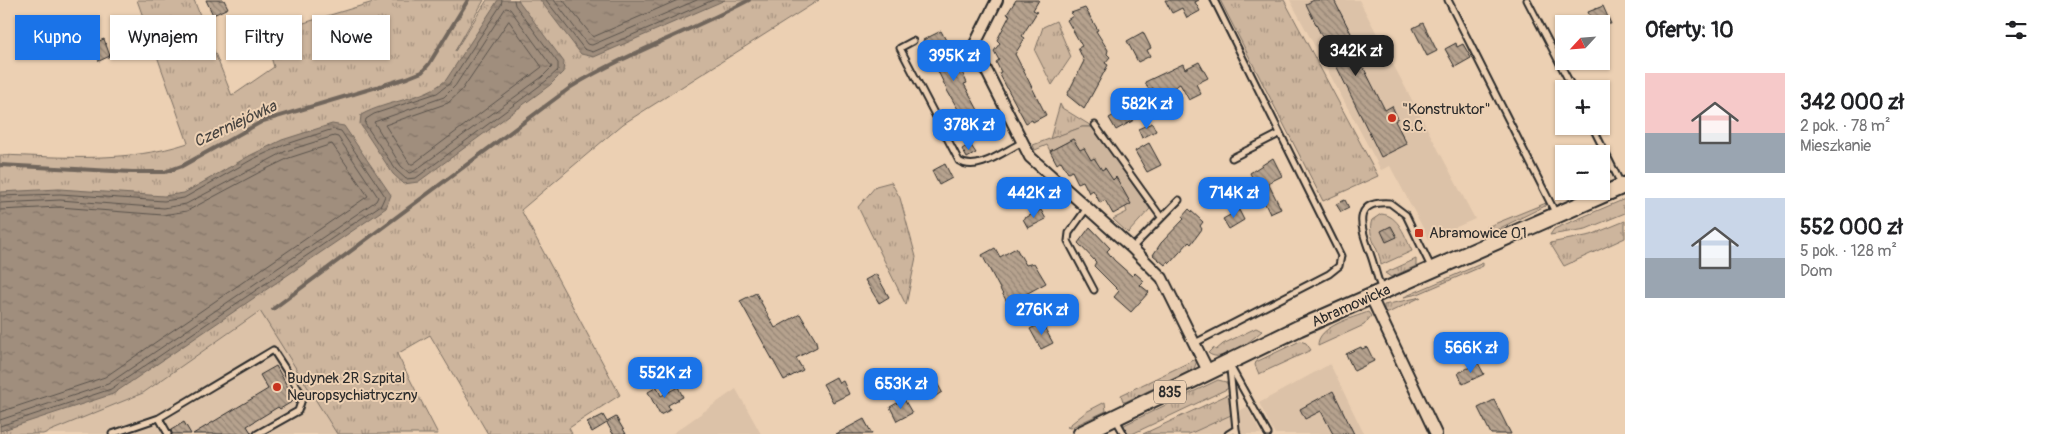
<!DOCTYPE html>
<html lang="pl">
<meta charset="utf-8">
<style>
body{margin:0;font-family:Pangolin,sans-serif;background:#f2f2f2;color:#202124;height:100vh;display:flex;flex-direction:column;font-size:19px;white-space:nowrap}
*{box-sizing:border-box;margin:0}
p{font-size:16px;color:#757577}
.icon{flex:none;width:28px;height:28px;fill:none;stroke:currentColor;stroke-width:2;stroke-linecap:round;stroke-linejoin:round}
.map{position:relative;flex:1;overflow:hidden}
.details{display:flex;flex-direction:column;background:#fff;width:425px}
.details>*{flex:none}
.top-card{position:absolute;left:15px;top:15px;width:475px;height:45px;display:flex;gap:10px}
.needle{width:32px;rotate:244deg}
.buttons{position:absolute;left:1555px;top:15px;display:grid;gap:10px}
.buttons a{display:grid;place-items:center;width:55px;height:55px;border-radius:0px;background:#fff;box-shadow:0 1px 4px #0004;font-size:25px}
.price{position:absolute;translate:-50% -42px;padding:0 11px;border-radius:10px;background:#1a73e8;color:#fff;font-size:16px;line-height:32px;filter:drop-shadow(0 1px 2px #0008)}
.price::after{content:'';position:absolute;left:50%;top:30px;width:15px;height:11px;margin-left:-8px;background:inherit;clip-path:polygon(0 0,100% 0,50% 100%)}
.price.current{background:#222;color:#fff}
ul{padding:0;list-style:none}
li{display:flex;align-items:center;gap:15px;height:125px;padding:0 20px}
li span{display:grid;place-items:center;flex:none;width:140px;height:100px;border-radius:0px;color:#555}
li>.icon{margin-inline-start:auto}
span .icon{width:60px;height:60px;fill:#fffc;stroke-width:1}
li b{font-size:21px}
h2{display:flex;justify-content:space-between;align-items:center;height:60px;padding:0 20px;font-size:21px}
.tag{padding:0 18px;border-radius:0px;background:#fff;box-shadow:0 1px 4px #0004;font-size:18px;line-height:45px}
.tag.current{background:#1a73e8;color:#fff}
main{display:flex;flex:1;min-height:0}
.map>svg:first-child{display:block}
</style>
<main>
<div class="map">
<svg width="1625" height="434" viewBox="0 0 1625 434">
<defs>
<pattern id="grass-tufts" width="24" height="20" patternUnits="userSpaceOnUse" patternTransform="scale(1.25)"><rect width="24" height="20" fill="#cdb59d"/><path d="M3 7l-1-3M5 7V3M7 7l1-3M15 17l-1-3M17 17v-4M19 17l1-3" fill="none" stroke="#a79380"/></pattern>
<pattern id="water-ripples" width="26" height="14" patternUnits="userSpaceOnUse" patternTransform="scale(1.25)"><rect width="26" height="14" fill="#a08e7d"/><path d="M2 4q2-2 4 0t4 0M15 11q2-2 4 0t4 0" fill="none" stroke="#837467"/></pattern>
<pattern id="building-back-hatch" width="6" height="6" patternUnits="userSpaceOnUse" patternTransform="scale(1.25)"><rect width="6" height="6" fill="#b6a28e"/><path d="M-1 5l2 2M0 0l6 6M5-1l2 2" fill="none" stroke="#948474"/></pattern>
</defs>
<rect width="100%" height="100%" fill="#ecd0b3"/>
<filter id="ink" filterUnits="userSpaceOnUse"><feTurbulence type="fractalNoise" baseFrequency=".02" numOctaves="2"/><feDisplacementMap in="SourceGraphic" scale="10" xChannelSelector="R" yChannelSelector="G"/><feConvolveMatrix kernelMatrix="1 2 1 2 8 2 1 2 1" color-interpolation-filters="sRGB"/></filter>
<g filter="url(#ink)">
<path fill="#dcc2a8" d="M1290,0H1359L1475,219L1429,239L1390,166L1381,170Z
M261,311L337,434H43L143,393Z
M1330,364L1364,434H1275L1259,403Z
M736,389L761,434H672Z
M1247,407L1261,434H1189Z"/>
<path fill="url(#grass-tufts)" stroke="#7c7064" d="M137,0H194L232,96L274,67L266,40L297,25L380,0H484L455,51L487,0H819L623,124L521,210L620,395L569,428L572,434H488L430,335L397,354L438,434H337L260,311L143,393L43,434H0V155C63,157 128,163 188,143Z
M1220,0H1284L1378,176L1323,201Z
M1056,21L1071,57L1052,85L1035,51L1043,27Z
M1060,104L1062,108L1093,127H1082L1050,139Z
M891,182L900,198L916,257L906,305L858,207L876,186Z
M1625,199V213L1586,229L1550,235L1554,229Z
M1546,203L1545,206L1490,233L1487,227Z
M1381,214C1399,215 1405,237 1412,251L1381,265C1380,249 1366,236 1372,220Z
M1625,221V238L1564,266L1550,243L1591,235Z
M1416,259V266L1391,277L1385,273Z
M1483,263V266L1418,294L1404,297Z
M1421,297L1384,315V305Z
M1368,312L1371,316L1364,325L1318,346C1317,326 1353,318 1368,312Z
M1256,328L1262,331C1250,341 1223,365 1208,353L1213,348L1216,350L1223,344Z
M1300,341L1306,343L1311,350L1259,374L1255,365L1256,362Z
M1198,358L1194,369L1125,402L1123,401L1121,395Z
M1218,380L1226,382L1229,388L1132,434H1127L1124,425Z
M1229,394L1231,415L1189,434H1143Z
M1105,402L1106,411L1070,428L1067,427L1086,412Z"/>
<path fill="#cdb59d" stroke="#7c7064" d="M1082,127H1093L1150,209L1128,233L1113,219L1127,212L1116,178L1111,180L1105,168L1100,171L1095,158L1089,161L1079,151L1073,139L1050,151L1047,145L1035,150L1033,145Z"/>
<path fill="url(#water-ripples)" stroke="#71665c" d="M498,0H518L564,62L563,72L550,85L418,182L404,184L393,174L360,124L361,115C388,100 423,100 446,80Z
M540,0H725L594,57L581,54Z
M332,124L344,126L391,195L386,208L113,394L0,431V192L59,189L164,196L184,193L251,155L282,140Z"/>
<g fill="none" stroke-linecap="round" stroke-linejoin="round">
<path stroke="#5a534c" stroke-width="1" d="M502,0L501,5L449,84L437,93L374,114L366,119L365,124L396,170L406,179L416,178L546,81L558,70V63L515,5L514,0
M546,0L584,49L593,52L713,0
M554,0L587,44L592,45L697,0
M563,0L593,37L678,0
M506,8L510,9L552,67L542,77L413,172L409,173L401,166L374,122L444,97L455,86Z
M509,21L542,67L413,164H410L385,125L448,103L461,91Z
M0,196L60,194L164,201L184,198L253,159L284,145L333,129L341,131L385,196L381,205L111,389L0,426
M0,203L60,200L164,208L186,204L286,151L334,136L338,137L378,197L376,201L108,384L0,420
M0,210L59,207L163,215L187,211L260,172L289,158L332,144L368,196L105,377L0,412"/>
<path stroke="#71665c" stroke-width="4" d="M0,165L132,172H165L182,166L263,121L407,78L422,72L429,64L468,0
M273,309L571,87C627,53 691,31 749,0"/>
</g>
<path fill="url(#building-back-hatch)" stroke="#2b2b2b" d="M206,0H224L228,8L213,15Z
M1016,0H1039L1033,10L1037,12L1022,36L1025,38L1015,54L1046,115L1033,122L1032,120L1026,123L999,73L1001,72L996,62L999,60L994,51L1000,43L997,40L1010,15L1007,14Z
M1165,0H1199L1195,2L1200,11L1187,18L1182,8L1172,13Z
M1314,0H1334L1356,43L1352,45L1385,110L1392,106L1398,119L1395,121L1407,144L1381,157L1306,4Z
M1603,6L1611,24H1593L1588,12Z
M1085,8L1098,30L1096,31L1108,50L1107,54L1110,57L1105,63L1108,65L1084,109L1067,95L1084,61L1078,48L1082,46L1067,20L1073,16L1071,13Z
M1423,23L1437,51L1427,56L1413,28Z
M941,31L957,61L967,83L964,84L986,125L968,137L963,127L967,125L948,92L923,40Z
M1143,32L1151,48L1147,50L1150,56L1138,62L1127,41Z
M104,39L110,56L99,61L92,44Z
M1456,43L1457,47L1463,44L1471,58L1455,67L1445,49Z
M1199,62L1208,78L1196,84L1201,94L1189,100L1180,84L1160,95L1156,93L1153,88L1149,90L1145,82L1183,64L1185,69Z
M1127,108L1134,120L1116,130L1109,118Z
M1152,123L1156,131L1142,138L1138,129Z
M1073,139L1080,150L1084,148L1091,160L1094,158L1102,170L1105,168L1113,180L1116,177L1131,204L1113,214L1105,200L1100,203L1093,190L1089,193L1083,181L1078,183L1072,171L1068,173L1061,161L1057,164L1050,151Z
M1149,143L1161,165L1147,172L1135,151Z
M970,144L976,153L967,158L962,149Z
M1273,158L1282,176L1268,183L1281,209L1270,214L1250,173Z
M945,164L952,178L939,185L932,171Z
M1345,200L1349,208L1341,212L1336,204Z
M1189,209L1203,222L1200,226L1202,229L1191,244L1189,242L1170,263L1168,261L1165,265L1153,255L1161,243L1184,219L1182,217Z
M1041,210L1046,219L1028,228L1023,219Z
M1239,210L1244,220L1229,229L1223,219Z
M1391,226L1397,237L1386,242L1381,231Z
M1090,227L1110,248L1107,251L1114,260L1132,276L1135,273L1144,281L1140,285L1149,292L1131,312L1114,297L1119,291L1094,266L1096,262L1078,243Z
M995,248L1000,257L1016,248L1026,265L1034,263L1046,283L1008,304L982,255Z
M876,274L889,297L879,303L865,280Z
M756,293L775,328L800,314L816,341L817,347L796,358L803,370L784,380L740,301Z
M1042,323L1053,343L1041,349L1030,329Z
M1361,347L1362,349L1367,347L1374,361L1354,371L1346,354Z
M1478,363L1484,374L1463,384L1458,373Z
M276,366L295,400L280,409L278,407L247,426L252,434H193L268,389L260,375Z
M836,377L839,383L843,381L849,394L833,402L823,384Z
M935,379L942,392L931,399L924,385Z
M657,387L661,396L678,387L683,397L668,405L670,410L660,415L648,392Z
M1333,391L1339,403L1354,434H1333L1321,411L1305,419L1300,409Z
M904,399L912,413L897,421L890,407Z
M1494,400L1511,434H1491L1478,408Z
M603,415L607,422L616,417L626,434H613L607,423L592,432L587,423Z
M864,419L872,434H836Z
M184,422L191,434H172L171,430Z"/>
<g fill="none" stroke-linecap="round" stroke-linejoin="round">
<defs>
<path id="service" d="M1448,0L1556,214
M1527,0L1573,89
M913,41L900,48L959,161C977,173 1004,151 1021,143
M1095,125L1161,217
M1592,126L1621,184
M1232,158L1279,134
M1087,208L1069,233L1068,241L1094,290
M1132,248L1179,200
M1382,290C1377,279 1375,267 1371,256C1363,233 1348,200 1390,203L1406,215L1431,267
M1195,343L1329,274L1339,266L1341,256L1214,0
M1229,364L1268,434
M1230,369L1236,429
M159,418L273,350L303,396L298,411L257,434
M1115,418L1124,434
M112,434L159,418L168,434
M1228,434L1236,429L1237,434"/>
<path id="minor" d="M997,0L974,46L1030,157L1132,248L1162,278L1209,373
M1371,297L1436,434"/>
<path id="primary" d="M1081,434L1299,328L1625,185"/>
</defs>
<use href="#service" stroke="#2b2b2b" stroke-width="9"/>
<use href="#minor" stroke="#2b2b2b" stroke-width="14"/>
<use href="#primary" stroke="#2b2b2b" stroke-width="19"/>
<use href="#service" stroke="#ecd0b3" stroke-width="5"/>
<use href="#minor" stroke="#ecd0b3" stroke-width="10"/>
<use href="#primary" stroke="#ecd0b3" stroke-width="15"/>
</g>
</g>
<g fill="#c8321e" stroke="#ecd0b3" stroke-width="2">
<circle cx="1392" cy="118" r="5"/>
<rect x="1414" y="228" width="10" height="10" rx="2.5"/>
<circle cx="277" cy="387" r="5"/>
</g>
<g text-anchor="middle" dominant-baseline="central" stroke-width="4" stroke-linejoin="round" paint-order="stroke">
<rect fill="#ecd0b3" stroke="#655c54" stroke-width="1" x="1154" y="380.5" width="32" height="23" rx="4"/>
<g font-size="14" font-weight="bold" fill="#2b2b2b">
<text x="1170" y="392">835</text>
</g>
<g font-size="15" fill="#2b2b2b" stroke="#ecd0b3" text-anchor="start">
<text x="1402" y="109">"Konstruktor"<tspan x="1402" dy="17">S.C.</tspan></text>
<text x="1429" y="233">Abramowice 01</text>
<text x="287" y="378">Budynek 2R Szpital<tspan x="287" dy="17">Neuropsychiatryczny</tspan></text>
</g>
<g font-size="15" fill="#2b2b2b" stroke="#ecd0b3">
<text transform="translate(1351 306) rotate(-24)">Abramowicka</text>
</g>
<g font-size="16" font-style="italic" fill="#484440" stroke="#ecd0b3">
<text transform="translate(235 124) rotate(-25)">Czerniejówka</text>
</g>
</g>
</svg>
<div class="buttons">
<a><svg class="needle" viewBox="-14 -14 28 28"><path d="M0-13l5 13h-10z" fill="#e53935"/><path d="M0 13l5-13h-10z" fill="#757577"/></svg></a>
<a>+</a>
<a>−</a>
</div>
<b class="price current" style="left:1356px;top:77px">342K zł</b>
<b class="price" style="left:954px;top:82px">395K zł</b>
<b class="price" style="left:1147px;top:130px">582K zł</b>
<b class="price" style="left:969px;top:151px">378K zł</b>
<b class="price" style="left:1034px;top:219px">442K zł</b>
<b class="price" style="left:1234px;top:219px">714K zł</b>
<b class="price" style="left:1042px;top:336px">276K zł</b>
<b class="price" style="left:1471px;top:374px">566K zł</b>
<b class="price" style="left:665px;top:399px">552K zł</b>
<b class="price" style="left:901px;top:410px">653K zł</b>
<div class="top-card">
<a class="tag current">Kupno</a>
<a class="tag">Wynajem</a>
<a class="tag">Filtry</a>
<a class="tag">Nowe</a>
</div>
</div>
<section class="details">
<h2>Oferty: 10<svg class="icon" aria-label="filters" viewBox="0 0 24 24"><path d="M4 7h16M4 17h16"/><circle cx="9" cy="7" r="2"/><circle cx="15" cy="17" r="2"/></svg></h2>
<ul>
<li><span style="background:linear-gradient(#f6c9c9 60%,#9aa5b1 0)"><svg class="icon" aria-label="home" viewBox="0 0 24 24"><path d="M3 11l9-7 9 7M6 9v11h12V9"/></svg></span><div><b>342 000 zł</b><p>2 pok. · 78 m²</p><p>Mieszkanie</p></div></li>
<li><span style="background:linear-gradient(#c9d6e8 60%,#9aa5b1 0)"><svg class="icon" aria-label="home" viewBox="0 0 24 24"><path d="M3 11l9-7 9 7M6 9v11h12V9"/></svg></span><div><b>552 000 zł</b><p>5 pok. · 128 m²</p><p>Dom</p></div></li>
</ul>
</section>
</main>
